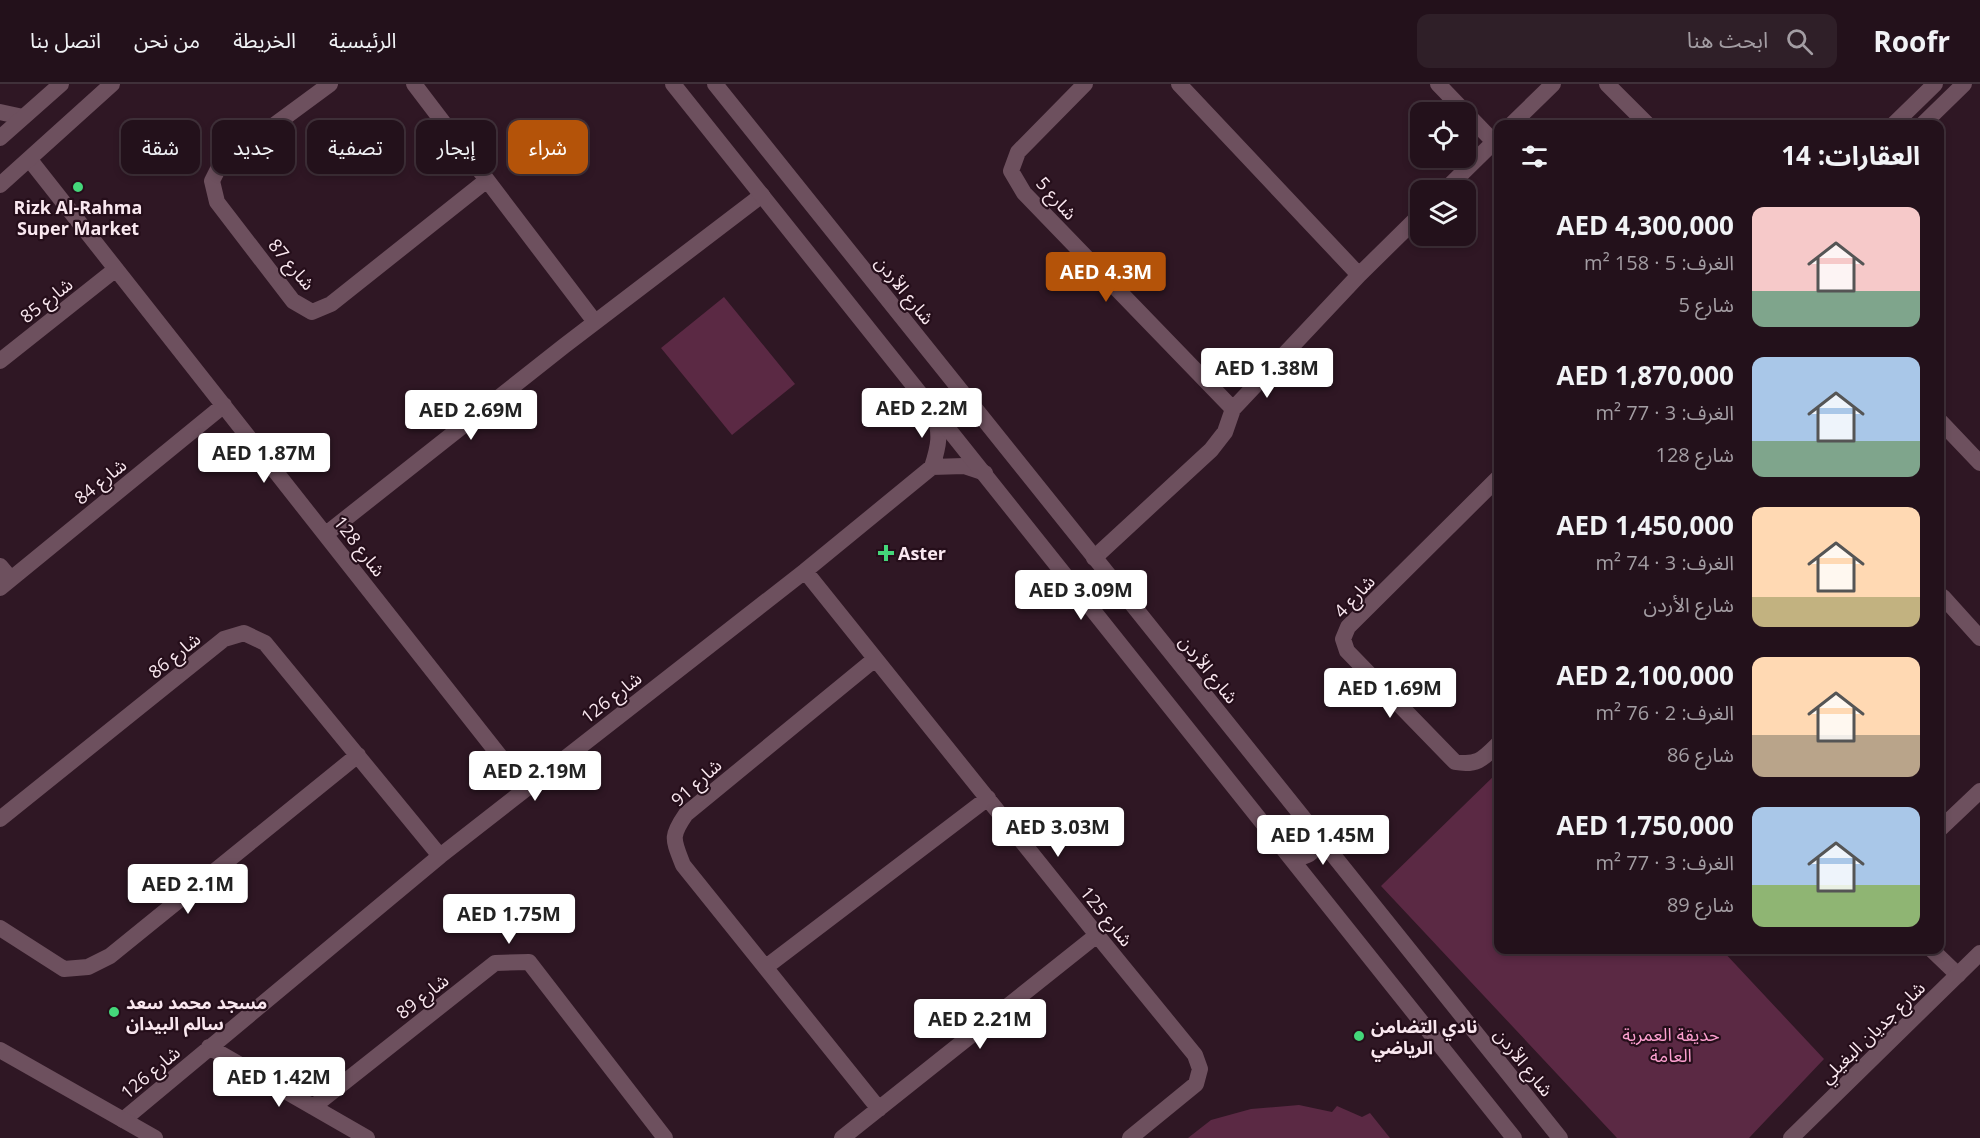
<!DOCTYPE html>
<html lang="ar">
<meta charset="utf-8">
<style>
body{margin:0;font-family:"Open Sans","Noto Sans Arabic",sans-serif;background:#2f1f28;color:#f1f3f6;direction:rtl;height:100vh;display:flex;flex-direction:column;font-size:22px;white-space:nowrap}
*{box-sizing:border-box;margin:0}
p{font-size:20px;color:#a39da3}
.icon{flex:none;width:33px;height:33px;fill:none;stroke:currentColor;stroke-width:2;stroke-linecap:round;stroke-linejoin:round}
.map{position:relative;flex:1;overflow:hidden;direction:ltr}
.sheet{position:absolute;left:1494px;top:36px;width:450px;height:834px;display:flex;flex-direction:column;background:#23111b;border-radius:12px;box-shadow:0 3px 9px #0003,0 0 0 2px #40313a;direction:rtl}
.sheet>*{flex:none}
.top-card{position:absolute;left:18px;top:36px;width:570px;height:54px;direction:rtl;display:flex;gap:12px}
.buttons{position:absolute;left:1410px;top:18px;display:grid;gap:12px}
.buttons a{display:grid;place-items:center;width:66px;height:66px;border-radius:12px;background:#23111b;box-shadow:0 3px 9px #0003,0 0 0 2px #40313a;font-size:30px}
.price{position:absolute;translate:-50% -51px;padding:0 14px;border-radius:6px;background:#fff;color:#222;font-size:20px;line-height:39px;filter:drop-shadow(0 2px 3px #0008)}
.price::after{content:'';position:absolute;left:50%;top:36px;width:18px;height:14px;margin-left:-9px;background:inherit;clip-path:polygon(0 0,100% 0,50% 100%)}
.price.on{background:#b45309;color:#fff}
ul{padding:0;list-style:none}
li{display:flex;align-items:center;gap:18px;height:150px;padding:0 24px}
li span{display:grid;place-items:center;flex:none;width:168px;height:120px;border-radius:12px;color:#555}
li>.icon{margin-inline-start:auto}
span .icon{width:72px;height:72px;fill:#fffc;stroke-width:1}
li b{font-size:26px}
h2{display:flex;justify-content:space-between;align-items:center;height:72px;padding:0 24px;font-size:26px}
.tag{padding:0 21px;border-radius:12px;background:#23111b;box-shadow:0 3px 9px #0003,0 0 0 2px #40313a;font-size:21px;line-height:54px}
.tag.on{background:#b45309;color:#fff}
header{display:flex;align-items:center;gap:36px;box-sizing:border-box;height:84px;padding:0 30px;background:#23111b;border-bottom:2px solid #40313a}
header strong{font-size:28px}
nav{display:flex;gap:33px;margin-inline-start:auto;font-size:21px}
.search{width:420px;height:54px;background:#2f1f28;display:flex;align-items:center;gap:15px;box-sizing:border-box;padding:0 21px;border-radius:12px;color:#a39da3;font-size:22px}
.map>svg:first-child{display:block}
</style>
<header>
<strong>Roofr</strong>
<div class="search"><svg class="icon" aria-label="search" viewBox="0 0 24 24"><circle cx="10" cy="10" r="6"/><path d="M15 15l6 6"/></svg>ابحث هنا</div>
<nav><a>الرئيسية</a><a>الخريطة</a><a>من نحن</a><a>اتصل بنا</a></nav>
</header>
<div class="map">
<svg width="1980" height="1054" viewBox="0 0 1980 1054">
<rect width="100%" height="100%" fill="#2f1724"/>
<path fill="#5b2944" d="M724,213L795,300L732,351L661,264Z
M1498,688V866H1722L1824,975L1749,1054H1617L1381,802Z
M1299,1021L1332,1028L1337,1022L1362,1033L1370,1029L1390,1054H1188L1211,1036L1251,1025Z"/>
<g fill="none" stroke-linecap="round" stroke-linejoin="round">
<path stroke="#6d505e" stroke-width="16" d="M330,0L220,81L212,97L217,118L293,217L312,228L331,220L487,96
M414,0L595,238
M1085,0L1018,68L1011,87L1024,109L1233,325
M1179,0L1359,191
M1438,0L1465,28
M1607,0L1647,40
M0,28L23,33
M1466,29L1494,58
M1512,40L1553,0
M1894,40L1935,0
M1923,40L1964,0
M30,76L525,704
M1445,106L1498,54
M0,277L116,185
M1940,337L1980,379
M932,383L964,382L985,389
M1498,394L1348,543L1343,555L1347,567L1455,678C1477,682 1483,675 1498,660
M326,450L564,262L762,111
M1094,474L1211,366L1225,348L1233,325L1359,191L1420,131
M0,482L11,495
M805,487L1097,851L1195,971L1200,985L1196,1000L1130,1054
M0,504L224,321
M1940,511L1944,514L1980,554
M875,575L686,730C670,753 673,755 683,781L879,1025
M0,735L224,555L244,549L265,559L440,772
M1940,745L1980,707
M0,844L64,885L88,883L110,872L358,671
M1932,866L1958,891
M766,883L988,714
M209,963L367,1054
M313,1023L495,879L529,878L665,1054
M123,1036L440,772L805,487L932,383C939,361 941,351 934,328
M842,1054L1097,851"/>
<path stroke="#6d505e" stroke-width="16" d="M0,54L61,0
M0,101L112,0
M0,966L155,1054
M1791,1054L1980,869"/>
<path stroke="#6d505e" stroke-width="16" d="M673,0L1514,1054
M715,0L1560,1054
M1289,770C1307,779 1322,765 1315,746"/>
</g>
<g fill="#44d77a" stroke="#250e1a" stroke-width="2">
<circle cx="78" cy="103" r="6"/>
<path d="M883 460h6v6h6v6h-6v6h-6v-6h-6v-6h6z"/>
<circle cx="114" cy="928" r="6"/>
<circle cx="1359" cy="952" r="6"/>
</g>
<g text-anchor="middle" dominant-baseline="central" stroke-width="4.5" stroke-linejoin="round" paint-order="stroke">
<g font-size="18" fill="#f9e7ef" stroke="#250e1a">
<text transform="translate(1057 114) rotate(48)">شارع 5</text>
<text transform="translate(292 180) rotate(50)">شارع 87</text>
<text transform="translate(905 206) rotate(51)">شارع الأردن</text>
<text transform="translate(46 216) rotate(-38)">شارع 85</text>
<text transform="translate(100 397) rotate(-39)">شارع 84</text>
<text transform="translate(360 462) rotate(52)">شارع 128</text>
<text transform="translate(1354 512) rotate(-47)">شارع 4</text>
<text transform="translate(174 571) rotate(-39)">شارع 86</text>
<text transform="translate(1209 585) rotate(51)">شارع الأردن</text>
<text transform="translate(611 613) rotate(-38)">شارع 126</text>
<text transform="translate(696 698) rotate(-42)">شارع 91</text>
<text transform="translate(1107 832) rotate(51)">شارع 125</text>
<text transform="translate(422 912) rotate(-38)">شارع 89</text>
<text transform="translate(1872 948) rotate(-44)">شارع جديان البغيلي</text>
<text transform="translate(1524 978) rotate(51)">شارع الأردن</text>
<text transform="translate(150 988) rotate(-40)">شارع 126</text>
</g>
<g font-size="18" font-weight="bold" fill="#f9e7ef" stroke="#250e1a" text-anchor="start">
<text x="78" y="123" text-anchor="middle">Rizk Al-Rahma<tspan x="78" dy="21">Super Market</tspan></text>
<text x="898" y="469">Aster</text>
<text x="126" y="918">مسجد محمد سعد<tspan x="126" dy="21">سالم البيدان</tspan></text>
<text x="1371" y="942">نادي التضامن<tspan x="1371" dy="21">الرياضي</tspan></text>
</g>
<g font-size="18" fill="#fc9fcf" stroke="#250e1a">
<text x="1671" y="950">حديقة العمرية<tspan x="1671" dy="21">العامة</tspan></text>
</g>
</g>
</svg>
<div class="buttons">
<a><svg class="icon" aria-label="locate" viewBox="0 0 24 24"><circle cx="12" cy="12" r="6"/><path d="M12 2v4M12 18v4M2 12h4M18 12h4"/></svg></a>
<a><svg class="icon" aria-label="layers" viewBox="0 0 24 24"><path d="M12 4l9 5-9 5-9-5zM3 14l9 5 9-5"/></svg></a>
</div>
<b class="price on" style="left:1106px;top:219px">AED 4.3M</b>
<b class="price" style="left:1267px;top:315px">AED 1.38M</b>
<b class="price" style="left:922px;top:355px">AED 2.2M</b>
<b class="price" style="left:471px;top:357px">AED 2.69M</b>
<b class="price" style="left:264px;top:400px">AED 1.87M</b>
<b class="price" style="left:1081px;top:537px">AED 3.09M</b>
<b class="price" style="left:1390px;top:635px">AED 1.69M</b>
<b class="price" style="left:535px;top:718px">AED 2.19M</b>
<b class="price" style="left:1058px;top:774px">AED 3.03M</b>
<b class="price" style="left:1323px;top:782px">AED 1.45M</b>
<b class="price" style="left:188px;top:831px">AED 2.1M</b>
<b class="price" style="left:509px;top:861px">AED 1.75M</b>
<b class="price" style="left:980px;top:966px">AED 2.21M</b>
<b class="price" style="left:279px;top:1024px">AED 1.42M</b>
<div class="top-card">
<a class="tag on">شراء</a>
<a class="tag">إيجار</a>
<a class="tag">تصفية</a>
<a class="tag">جديد</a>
<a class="tag">شقة</a>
</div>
<section class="sheet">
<h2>العقارات: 14<svg class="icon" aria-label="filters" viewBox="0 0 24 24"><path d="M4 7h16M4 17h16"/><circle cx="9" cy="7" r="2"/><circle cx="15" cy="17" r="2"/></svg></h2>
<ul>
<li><span style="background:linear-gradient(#f6c9c9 70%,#7fa58c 0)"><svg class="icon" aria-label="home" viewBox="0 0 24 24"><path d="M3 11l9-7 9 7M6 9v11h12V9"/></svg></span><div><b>AED 4,300,000</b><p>الغرف: 5 · 158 m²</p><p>شارع 5</p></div></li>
<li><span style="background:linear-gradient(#a9c7e8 70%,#7fa58c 0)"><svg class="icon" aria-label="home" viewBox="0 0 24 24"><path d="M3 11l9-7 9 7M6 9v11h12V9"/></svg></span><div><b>AED 1,870,000</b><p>الغرف: 3 · 77 m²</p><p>شارع 128</p></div></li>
<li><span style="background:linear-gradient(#ffd9b3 75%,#c2b280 0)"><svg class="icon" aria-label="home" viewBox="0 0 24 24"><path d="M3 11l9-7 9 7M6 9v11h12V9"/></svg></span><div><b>AED 1,450,000</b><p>الغرف: 3 · 74 m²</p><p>شارع الأردن</p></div></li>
<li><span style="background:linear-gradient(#ffd9b3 65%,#b9a48a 0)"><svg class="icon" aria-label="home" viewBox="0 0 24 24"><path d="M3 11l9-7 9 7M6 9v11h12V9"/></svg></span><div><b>AED 2,100,000</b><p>الغرف: 2 · 76 m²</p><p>شارع 86</p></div></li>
<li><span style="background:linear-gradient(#a9c7e8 65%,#8fb573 0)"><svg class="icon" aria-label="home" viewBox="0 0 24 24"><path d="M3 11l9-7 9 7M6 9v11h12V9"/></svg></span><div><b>AED 1,750,000</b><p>الغرف: 3 · 77 m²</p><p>شارع 89</p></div></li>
</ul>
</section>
</div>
